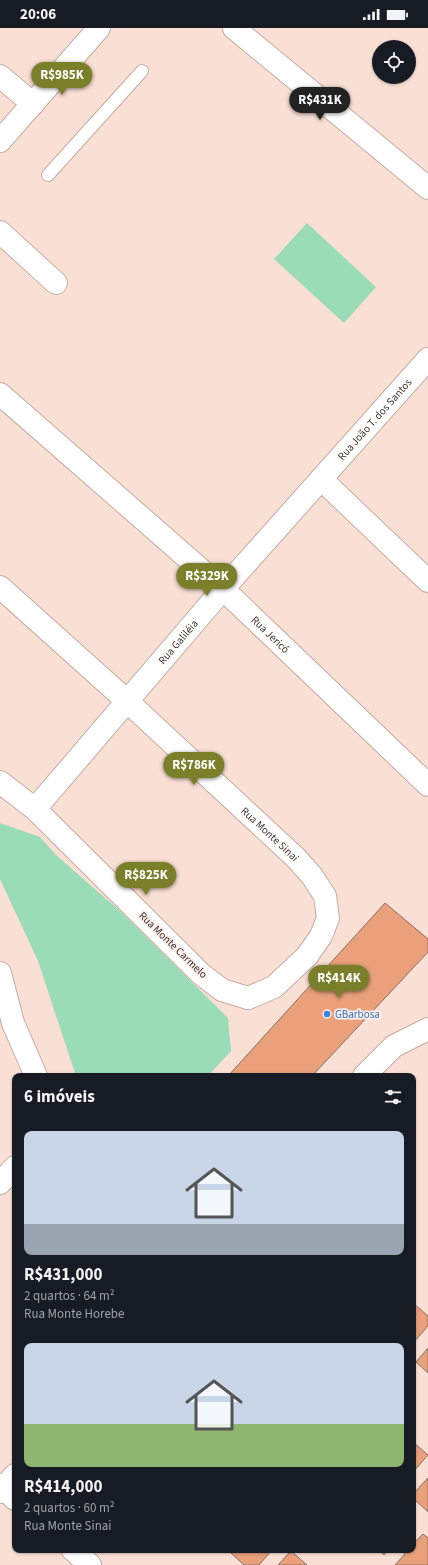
<!DOCTYPE html>
<html lang="pt">
<meta charset="utf-8">
<style>
body{margin:0;font-family:"Source Sans 3",sans-serif;background:#242831;color:#f1f3f6;height:100vh;display:flex;flex-direction:column;font-size:15px;white-space:nowrap}
*{box-sizing:border-box;margin:0}
p{font-size:13px;color:#9ea1a6}
.icon{flex:none;width:22px;height:22px;fill:none;stroke:currentColor;stroke-width:2;stroke-linecap:round;stroke-linejoin:round}
.map{position:relative;flex:1;overflow:hidden}
.details{position:absolute;left:12px;top:1045px;width:404px;height:480px;display:flex;flex-direction:column;background:#171b24;border-radius:8px;box-shadow:0 1px 3px #0004}
.details>*{flex:none}
.controls{position:absolute;left:372px;top:12px;display:grid;gap:8px}
.controls a{display:grid;place-items:center;width:44px;height:44px;border-radius:50%;background:#171b24;box-shadow:0 1px 3px #0004;font-size:20px}
.price{position:absolute;translate:-50% -34px;padding:0 9px;border-radius:14px;background:#7a802a;color:#fff;font-size:13px;line-height:26px;filter:drop-shadow(0 1px 2px #0008)}
.price::after{content:'';position:absolute;left:50%;top:24px;width:12px;height:9px;margin-left:-6px;background:inherit;clip-path:polygon(0 0,100% 0,50% 100%)}
.price.current{background:#222;color:#fff}
ul{padding:0;list-style:none}
li{display:grid;align-content:center;gap:8px;height:212px;padding:0 12px}
li span{display:grid;place-items:center;height:124px;border-radius:8px;color:#555}
li>.icon{margin-inline-start:auto}
span .icon{width:72px;height:72px;fill:#fffc;stroke-width:1}
li b{font-size:17px}
h2{display:flex;justify-content:space-between;align-items:center;height:48px;padding:0 12px;font-size:17px}
.status{display:flex;justify-content:space-between;align-items:center;height:28px;padding:0 20px;background:#171b24;direction:ltr}
.status svg{height:11px;fill:currentColor}
.map>svg:first-child{display:block}
</style>
<div class="status"><b>20:06</b><svg viewBox="0 0 49 12"><path d="M0 12V9h3v3zM5 12V6h3v6zM10 12V3h3v9zM15 12V0h3v12zM26 1h20v11H26zM47 4h2v5h-2z"/></svg></div>
<div class="map">
<svg width="428" height="1537" viewBox="0 0 428 1537">
<rect width="100%" height="100%" fill="#fadfd4"/>
<path fill="#99dcb7" d="M307,195L376,259L344,295L274,231Z
M0,795L40,809L56,827L120,883L228,990L231,1023L208,1048H76L38,933L0,851Z"/>
<path fill="#e9a07b" stroke="#877065" d="M385,875L428,911V924L312,1048H228Z
M413,1275L428,1288V1298L413,1315Z
M428,1320V1345L416,1334Z
M413,1414L428,1427L413,1444Z
M428,1450V1484L413,1470V1466Z
M423,1506L428,1510V1537H395L405,1526L401,1522H413V1516Z
M234,1522H272L259,1537H244L231,1525Z
M379,1522H388L384,1527Z
M291,1523L307,1537H278Z"/>
<g fill="none" stroke-linecap="round" stroke-linejoin="round">
<defs>
<path id="lane" d="M48,147L142,43"/>
<g id="street">
<path d="M234,0L428,160"/>
<path d="M0,48L33,76"/>
<path d="M0,113L99,0"/>
<path d="M0,204L56,255"/>
<path id="s1" d="M0,366L223,561L428,757"/>
<path d="M321,451L428,553"/>
<path id="s2" d="M0,559L127,673L296,830L312,848L325,868L328,890L321,908L307,928L274,959L248,970L222,962L201,946L35,781L0,754"/>
<path id="s3" d="M35,781L223,561L428,331"/>
<path d="M0,1155L15,1139"/>
<path d="M0,1457L15,1471"/>
<path d="M73,1522L90,1537"/>
</g>
<path id="secondary" d="M0,945L13,995L36,1048
M364,1048L394,1018L428,1001
M0,1464L15,1447"/>
</defs>
<use href="#lane" stroke="#c5aba0" stroke-width="14"/>
<use href="#street" stroke="#c5aba0" stroke-width="24"/>
<use href="#secondary" stroke="#c5aba0" stroke-width="24"/>
<use href="#lane" stroke="#fff" stroke-width="12"/>
<use href="#street" stroke="#fff" stroke-width="22"/>
<use href="#secondary" stroke="#fff" stroke-width="22"/>
</g>
<circle fill="#3f7fe0" stroke="#fbf0eb" stroke-width="1.5" cx="327" cy="986" r="4"/>
<g text-anchor="middle" dominant-baseline="central" stroke-width="3.5" stroke-linejoin="round" paint-order="stroke">
<g font-size="11" fill="#3c322d" stroke="#fbf0eb">
<text stroke="none"><textPath href="#s3" startOffset="517">Rua João T. dos Santos</textPath></text>
<text stroke="none"><textPath href="#s1" startOffset="362">Rua Jericó</textPath></text>
<text stroke="none"><textPath href="#s3" startOffset="220">Rua Galiléia</textPath></text>
<text stroke="none"><textPath href="#s2" startOffset="366">Rua Monte Sinai</textPath></text>
<text transform="translate(173 917) rotate(44)">Rua Monte Carmelo</text>
</g>
<g font-size="11" fill="#366cbe" stroke="#fbf0eb" text-anchor="start">
<text x="335" y="986">GBarbosa</text>
</g>
</g>
</svg>
<div class="controls">
<a><svg class="icon" aria-label="locate" viewBox="0 0 24 24"><circle cx="12" cy="12" r="6"/><path d="M12 2v4M12 18v4M2 12h4M18 12h4"/></svg></a>
</div>
<b class="price" style="left:62px;top:68px">R$985K</b>
<b class="price current" style="left:320px;top:93px">R$431K</b>
<b class="price" style="left:207px;top:569px">R$329K</b>
<b class="price" style="left:194px;top:758px">R$786K</b>
<b class="price" style="left:146px;top:868px">R$825K</b>
<b class="price" style="left:339px;top:971px">R$414K</b>
<section class="details">
<h2>6 imóveis<svg class="icon" aria-label="filters" viewBox="0 0 24 24"><path d="M4 7h16M4 17h16"/><circle cx="9" cy="7" r="2"/><circle cx="15" cy="17" r="2"/></svg></h2>
<ul>
<li><span style="background:linear-gradient(#c9d6e8 75%,#9aa5b1 0)"><svg class="icon" aria-label="home" viewBox="0 0 24 24"><path d="M3 11l9-7 9 7M6 9v11h12V9"/></svg></span><div><b>R$431,000</b><p>2 quartos · 64 m²</p><p>Rua Monte Horebe</p></div></li>
<li><span style="background:linear-gradient(#c9d6e8 65%,#8fb573 0)"><svg class="icon" aria-label="home" viewBox="0 0 24 24"><path d="M3 11l9-7 9 7M6 9v11h12V9"/></svg></span><div><b>R$414,000</b><p>2 quartos · 60 m²</p><p>Rua Monte Sinai</p></div></li>
</ul>
</section>
</div>
